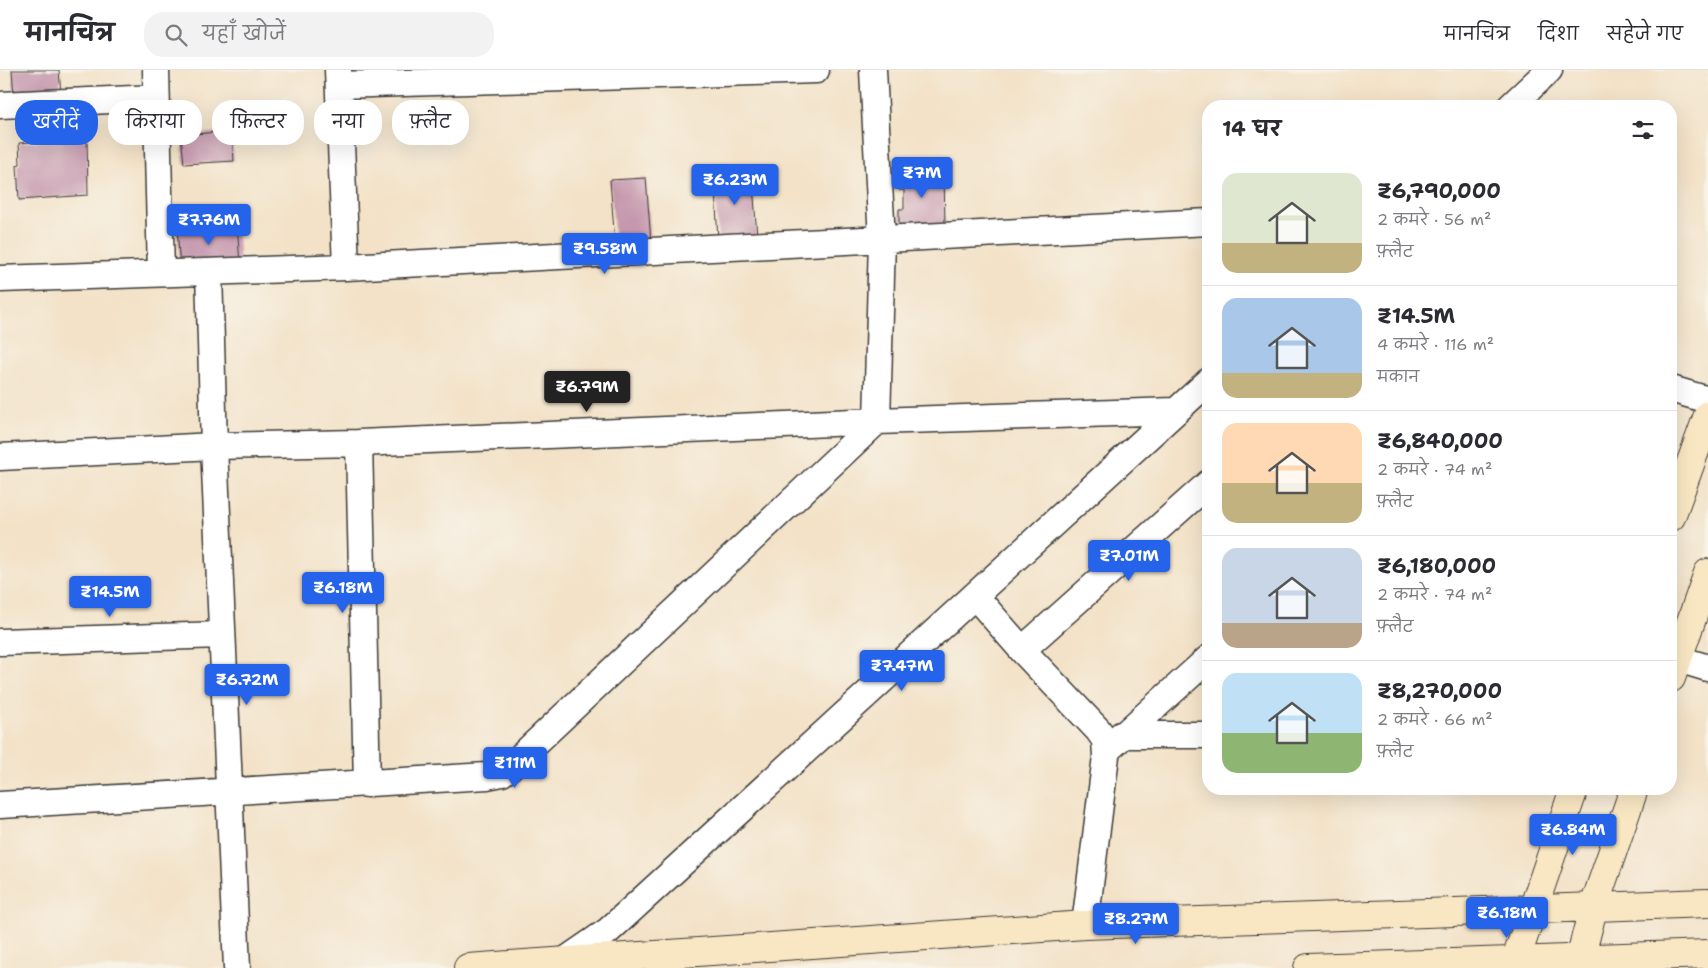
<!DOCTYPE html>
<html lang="hi">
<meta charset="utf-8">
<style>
body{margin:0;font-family:"Shantell Sans","Playpen Sans Deva",sans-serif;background:#f2f2f3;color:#2b2b33;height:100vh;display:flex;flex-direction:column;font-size:19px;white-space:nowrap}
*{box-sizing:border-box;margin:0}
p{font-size:16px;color:#7c7c81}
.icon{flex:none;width:28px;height:28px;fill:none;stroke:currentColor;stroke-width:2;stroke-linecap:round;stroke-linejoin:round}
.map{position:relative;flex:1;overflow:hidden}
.sheet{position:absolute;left:1202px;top:30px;width:475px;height:695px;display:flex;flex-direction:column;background:#fff;border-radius:20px;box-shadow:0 5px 20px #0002}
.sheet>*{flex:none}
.guide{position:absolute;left:15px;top:30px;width:475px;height:45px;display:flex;gap:10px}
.price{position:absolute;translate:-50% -42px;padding:0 11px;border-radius:5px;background:#2563eb;color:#fff;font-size:16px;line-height:32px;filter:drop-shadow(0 1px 2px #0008)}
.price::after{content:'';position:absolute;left:50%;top:30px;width:15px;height:11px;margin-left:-8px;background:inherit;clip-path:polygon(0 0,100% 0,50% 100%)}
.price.current{background:#222;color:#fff}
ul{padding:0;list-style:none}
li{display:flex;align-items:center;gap:15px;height:125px;padding:0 20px}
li+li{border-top:1px solid #e1e1e2}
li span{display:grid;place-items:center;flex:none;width:140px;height:100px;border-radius:15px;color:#555}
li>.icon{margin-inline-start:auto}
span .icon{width:60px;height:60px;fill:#fffc;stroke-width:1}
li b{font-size:21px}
h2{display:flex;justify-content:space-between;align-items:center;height:60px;padding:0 20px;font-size:21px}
.tag{padding:0 18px;border-radius:20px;background:#fff;box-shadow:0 5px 20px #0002;font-size:18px;line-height:45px}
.tag.current{background:#2563eb;color:#fff}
header{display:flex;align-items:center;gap:30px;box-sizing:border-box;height:70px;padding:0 25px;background:#fff;border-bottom:1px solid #e1e1e2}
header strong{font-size:24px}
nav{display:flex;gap:28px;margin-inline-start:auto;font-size:18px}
.search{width:350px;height:45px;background:#f2f2f3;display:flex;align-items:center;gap:12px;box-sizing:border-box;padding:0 18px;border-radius:20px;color:#7c7c81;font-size:19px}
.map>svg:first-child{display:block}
</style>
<header>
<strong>मानचित्र</strong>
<div class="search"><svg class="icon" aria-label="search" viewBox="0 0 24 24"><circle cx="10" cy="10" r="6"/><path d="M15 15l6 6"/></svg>यहाँ खोजें</div>
<nav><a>मानचित्र</a><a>दिशा</a><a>सहेजे गए</a></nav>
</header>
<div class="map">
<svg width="1708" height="898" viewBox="0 0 1708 898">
<rect width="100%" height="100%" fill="#f7f3e8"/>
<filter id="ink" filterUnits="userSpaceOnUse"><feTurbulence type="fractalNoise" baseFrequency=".02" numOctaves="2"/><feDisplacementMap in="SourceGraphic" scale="10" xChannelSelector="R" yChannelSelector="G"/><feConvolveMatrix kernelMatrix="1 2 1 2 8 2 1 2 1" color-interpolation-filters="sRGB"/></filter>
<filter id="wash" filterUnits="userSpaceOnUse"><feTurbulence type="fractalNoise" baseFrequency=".0096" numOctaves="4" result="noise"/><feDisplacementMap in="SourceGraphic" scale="20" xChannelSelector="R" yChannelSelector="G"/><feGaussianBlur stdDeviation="1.12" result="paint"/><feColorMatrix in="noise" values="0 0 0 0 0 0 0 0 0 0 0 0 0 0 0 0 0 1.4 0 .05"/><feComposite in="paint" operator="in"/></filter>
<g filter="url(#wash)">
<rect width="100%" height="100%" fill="#f3e2c8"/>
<g id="blocks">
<path fill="#c598ae" d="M12,0H59L61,24L14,27Z
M232,61L234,91L184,94L181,65Z
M87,68L88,125L19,130L17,95L20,94L19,73Z
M944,98L945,159L899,160V139H904V120H899L898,99Z
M752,102L757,166L718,169L714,105Z
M646,108L651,172L615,174L610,110Z
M237,152L240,195L180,199L177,157Z"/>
</g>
</g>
<g filter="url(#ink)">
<use href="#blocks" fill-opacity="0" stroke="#3c3a36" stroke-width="1"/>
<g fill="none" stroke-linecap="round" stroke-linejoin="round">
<defs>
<path id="street" d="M156,0L161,203
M338,0L346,197
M339,15L816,0
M0,35L156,28
M1511,36L1549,0
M209,202L214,376L237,898
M0,209L346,197L1209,152
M1671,319L1708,330
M359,373L367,714
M0,387L214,376L359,373L877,351L1175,341
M976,527L1022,580L1098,660L1105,670L1106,686L1085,855
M0,572L222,565
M1022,580L1209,413
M1678,589L1708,598
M1121,665H1209
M1106,681L1209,588
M0,735L487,706L502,703L511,696L877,351L882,170L873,0
M558,897L563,892L608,861L1209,311"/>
<path id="secondary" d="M1671,447L1708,345
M1671,608L1708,503
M1516,889L1574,719
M1580,889L1593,839L1634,719
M468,898L1085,855L1708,833
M1308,898L1708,884"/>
</defs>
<use href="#street" stroke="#3c3a36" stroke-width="29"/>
<use href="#secondary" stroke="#3c3a36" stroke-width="30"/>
<use href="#street" stroke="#fff" stroke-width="26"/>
<use href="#secondary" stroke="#f9e7c3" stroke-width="28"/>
</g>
</g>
</svg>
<b class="price" style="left:922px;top:129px">₹7M</b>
<b class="price" style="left:735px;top:136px">₹6.23M</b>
<b class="price" style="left:209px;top:176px">₹7.76M</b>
<b class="price" style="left:605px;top:205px">₹9.58M</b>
<b class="price current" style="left:587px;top:343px">₹6.79M</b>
<b class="price" style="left:1129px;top:512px">₹7.01M</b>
<b class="price" style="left:343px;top:544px">₹6.18M</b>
<b class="price" style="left:110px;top:548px">₹14.5M</b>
<b class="price" style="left:902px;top:622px">₹7.47M</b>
<b class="price" style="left:247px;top:636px">₹6.72M</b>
<b class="price" style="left:515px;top:719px">₹11M</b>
<b class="price" style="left:1573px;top:786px">₹6.84M</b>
<b class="price" style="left:1507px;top:869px">₹6.18M</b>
<b class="price" style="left:1136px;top:875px">₹8.27M</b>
<div class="guide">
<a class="tag current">खरीदें</a>
<a class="tag">किराया</a>
<a class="tag">फ़िल्टर</a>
<a class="tag">नया</a>
<a class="tag">फ़्लैट</a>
</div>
<section class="sheet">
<h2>14 घर<svg class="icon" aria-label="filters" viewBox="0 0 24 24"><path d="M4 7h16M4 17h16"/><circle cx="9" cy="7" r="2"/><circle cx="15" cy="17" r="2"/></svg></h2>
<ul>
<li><span style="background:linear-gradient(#dfe7d0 70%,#c2b280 0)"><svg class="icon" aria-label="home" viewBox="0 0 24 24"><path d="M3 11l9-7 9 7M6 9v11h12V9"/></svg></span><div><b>₹6,790,000</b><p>2 कमरे · 56 m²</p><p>फ़्लैट</p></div></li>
<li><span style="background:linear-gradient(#a9c7e8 75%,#c2b280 0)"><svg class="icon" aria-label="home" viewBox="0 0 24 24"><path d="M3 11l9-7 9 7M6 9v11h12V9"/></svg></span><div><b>₹14.5M</b><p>4 कमरे · 116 m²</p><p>मकान</p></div></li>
<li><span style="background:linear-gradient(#ffd9b3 60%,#c2b280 0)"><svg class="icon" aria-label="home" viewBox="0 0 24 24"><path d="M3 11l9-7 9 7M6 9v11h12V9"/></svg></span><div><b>₹6,840,000</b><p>2 कमरे · 74 m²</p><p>फ़्लैट</p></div></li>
<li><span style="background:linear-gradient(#c9d6e8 75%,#b9a48a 0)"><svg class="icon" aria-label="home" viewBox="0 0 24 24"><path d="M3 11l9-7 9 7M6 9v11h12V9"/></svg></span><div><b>₹6,180,000</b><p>2 कमरे · 74 m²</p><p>फ़्लैट</p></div></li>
<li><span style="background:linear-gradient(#bfe0f5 60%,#8fb573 0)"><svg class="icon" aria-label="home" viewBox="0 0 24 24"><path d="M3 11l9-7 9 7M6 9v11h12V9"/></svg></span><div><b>₹8,270,000</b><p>2 कमरे · 66 m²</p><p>फ़्लैट</p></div></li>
</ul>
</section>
</div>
